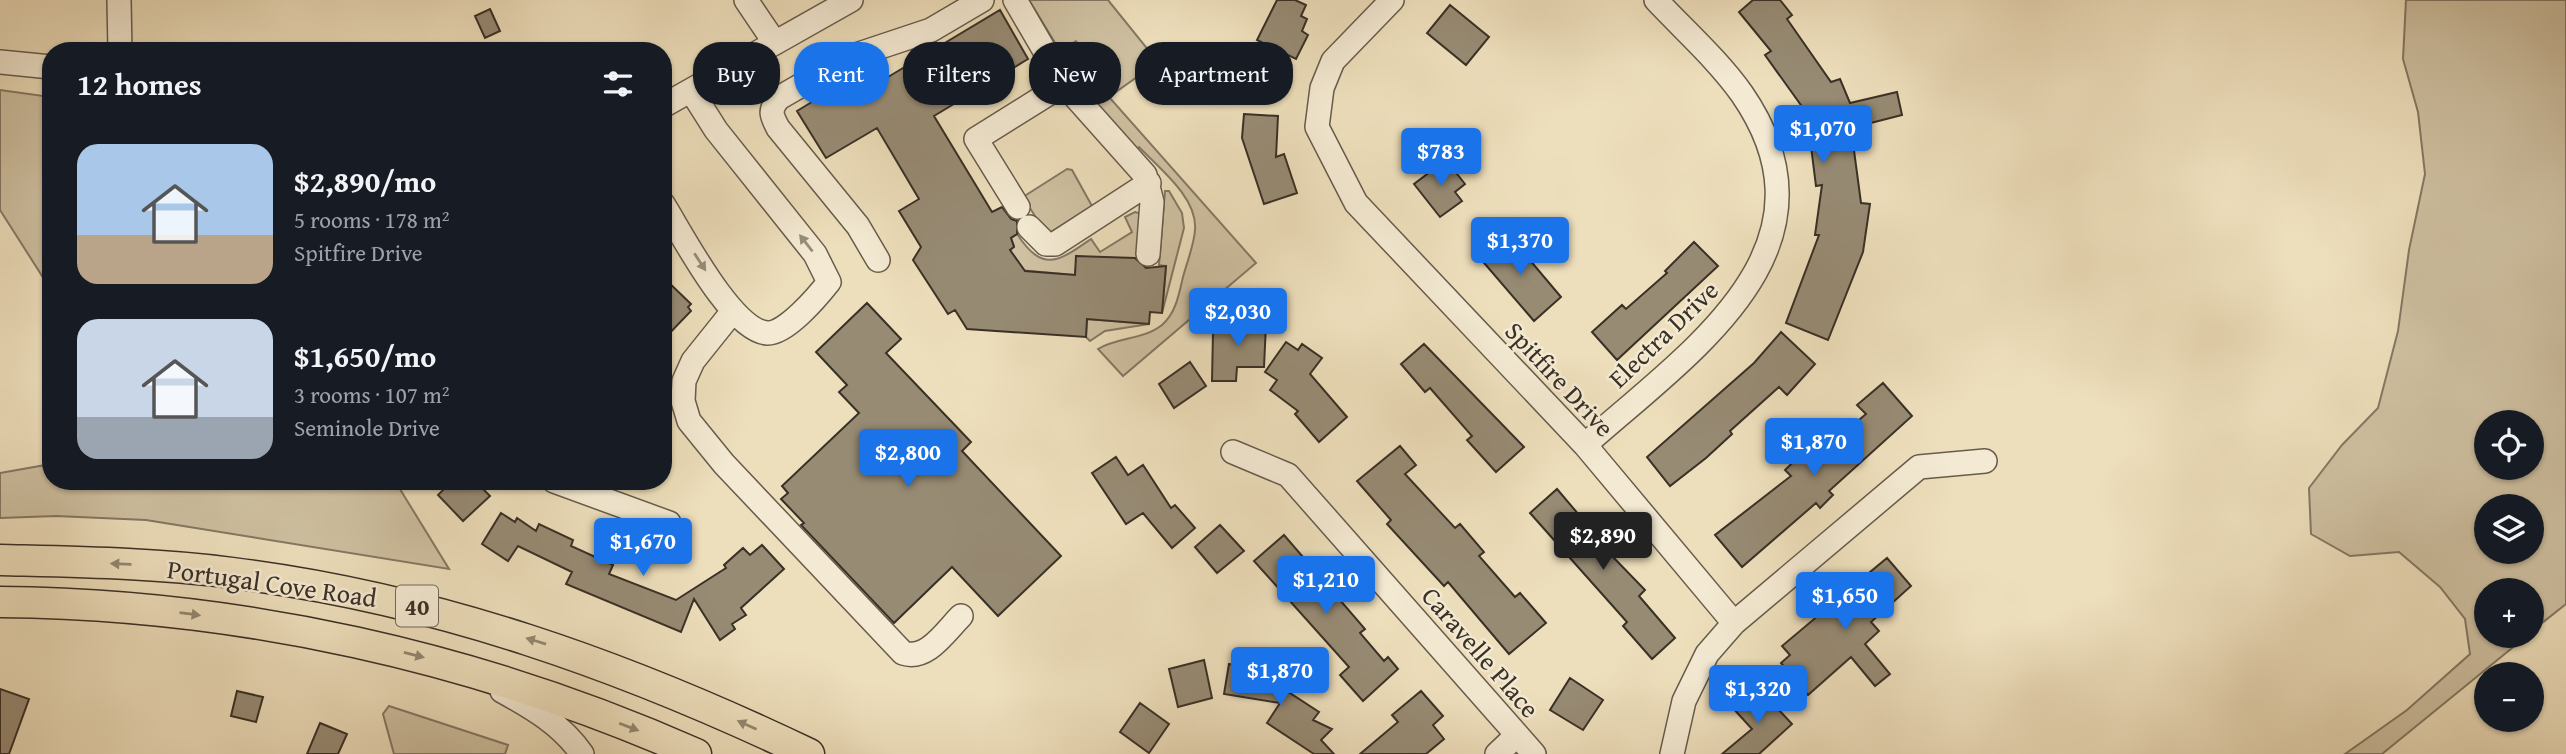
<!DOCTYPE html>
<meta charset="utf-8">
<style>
body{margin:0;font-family:"Gentium Book Plus",serif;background:#242831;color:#f1f3f6;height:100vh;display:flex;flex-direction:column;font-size:26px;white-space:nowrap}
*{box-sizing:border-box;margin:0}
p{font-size:23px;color:#9ea1a6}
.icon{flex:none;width:38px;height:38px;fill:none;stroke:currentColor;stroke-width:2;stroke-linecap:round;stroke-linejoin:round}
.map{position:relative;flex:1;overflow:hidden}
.drawer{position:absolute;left:42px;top:42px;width:630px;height:448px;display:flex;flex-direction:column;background:#171b24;border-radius:28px;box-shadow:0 2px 5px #0004}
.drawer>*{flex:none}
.top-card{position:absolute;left:693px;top:42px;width:665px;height:63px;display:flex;gap:14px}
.fabs{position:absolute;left:2474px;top:410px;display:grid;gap:14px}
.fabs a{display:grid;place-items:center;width:70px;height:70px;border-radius:50%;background:#171b24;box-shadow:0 2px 5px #0004;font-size:35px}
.price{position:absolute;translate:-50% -60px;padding:0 16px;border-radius:7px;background:#1a73e8;color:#fff;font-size:23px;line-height:46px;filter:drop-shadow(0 2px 4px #0008)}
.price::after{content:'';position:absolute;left:50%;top:42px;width:21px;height:16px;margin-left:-10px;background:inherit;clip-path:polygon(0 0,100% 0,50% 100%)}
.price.selected{background:#222;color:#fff}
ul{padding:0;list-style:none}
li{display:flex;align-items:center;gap:21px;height:175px;padding:0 35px}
li span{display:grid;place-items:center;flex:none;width:196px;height:140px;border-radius:21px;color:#555}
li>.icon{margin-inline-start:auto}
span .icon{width:84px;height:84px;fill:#fffc;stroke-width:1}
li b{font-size:30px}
h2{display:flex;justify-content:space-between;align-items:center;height:84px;padding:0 35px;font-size:30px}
.pill{padding:0 24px;border-radius:28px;background:#171b24;box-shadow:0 2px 5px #0004;font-size:24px;line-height:63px}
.pill.selected{background:#1a73e8;color:#fff}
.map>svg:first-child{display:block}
</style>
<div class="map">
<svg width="2566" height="754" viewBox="0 0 2566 754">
<rect width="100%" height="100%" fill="#eedfbc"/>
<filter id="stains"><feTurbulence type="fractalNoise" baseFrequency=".00286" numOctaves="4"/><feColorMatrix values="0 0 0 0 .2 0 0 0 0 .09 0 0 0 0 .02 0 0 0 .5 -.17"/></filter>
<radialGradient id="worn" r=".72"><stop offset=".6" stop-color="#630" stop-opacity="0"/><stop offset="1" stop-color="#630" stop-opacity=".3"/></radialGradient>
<path fill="#cfc1a2" stroke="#847864" stroke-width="2" fill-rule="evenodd" d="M1029,0H1108L1158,62L1109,97L1256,263L1123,376L1098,349C1118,337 1143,340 1162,325C1176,313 1179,294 1183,277C1187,262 1194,245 1195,230C1198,198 1159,168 1139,147L1133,151L1088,95L1089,90L1102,81L1076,41L1063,49L1057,46Z
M2406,0H2566V604L2532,631V590H2487V635H2528L2382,754H2345L2407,710L2470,654L2465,619L2440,587L2399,552L2350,556L2311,534L2309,488L2342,445L2378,408L2398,331L2409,250L2425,174L2418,112L2403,59ZM2487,422H2532V467H2487ZM2487,506H2532V551H2487Z
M0,90L51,97V290L0,210Z
M1067,169L1072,170L1092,206L1051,232H1045L1023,197Z
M1165,191H1169L1182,213L1184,228L1162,313L1166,266L1159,265Z
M1135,212L1141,214L1139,258H1132V264L1077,256L1075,275L1019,270L1010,250L1014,246L1011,238L1017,234C1043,273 1058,262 1091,239L1100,252L1132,232L1125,217Z
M1087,319L1149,324L1105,331L1090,341L1086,337Z
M51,464V481H395L449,569L146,520L56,516L0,518V473Z
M389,706L508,745L505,754H394L383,714Z"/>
<path fill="#978b74" stroke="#393026" stroke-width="2" d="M1277,0H1295L1306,5L1301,16L1307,19L1302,31L1308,35L1296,59L1257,40Z
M1753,0H1780L1792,15L1787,19L1831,82L1840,79L1850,103L1897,92L1902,115L1851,128L1861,203L1870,204L1863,252L1828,340L1786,323L1819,235H1815L1822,185L1816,186L1810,138L1798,110L1803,108L1765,55L1771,51L1739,12Z
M1450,5L1489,37L1466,65L1427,33Z
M490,9L500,31L485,38L475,16Z
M1000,10L1028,59L934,116L992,212L1002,207L1011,219L1017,221V234L1011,238L1014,247L1010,250L1025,271L1075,275L1076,256L1135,258L1146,268L1166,266L1162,313L1150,312L1149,324L1087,319L1086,337L967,329L955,310L948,314L913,260L921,247L899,211L919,199L877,128L826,158L797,111L858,74L863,80L872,74L878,83Z
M1244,114L1278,116L1276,157L1284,154L1297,193L1264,204L1242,138Z
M1446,160L1465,184L1455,192L1462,201L1440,217L1414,184Z
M1507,233L1561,297L1534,321L1479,257Z
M1694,242L1718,266L1617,360L1592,332L1622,305L1626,309L1667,273L1665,271Z
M663,277L691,304L688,307L691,311L663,340Z
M867,303L901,339L886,353L971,442L962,451L1061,556L998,616L952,567L894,623L801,525L804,523L781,499L788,493L782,486L859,413L839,392L847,385L816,352Z
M1227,316L1250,317L1249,323L1266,324L1264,367H1237L1236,381H1212L1213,332H1227Z
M1781,332L1815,364L1787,395L1779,387L1730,431L1732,434L1706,458L1670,486L1647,457L1754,363Z
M1286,342L1298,350L1302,344L1322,358L1310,374L1347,417L1319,442L1295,414L1298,411L1270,390L1277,380L1265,372Z
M1424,344L1524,447L1496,472L1467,440L1472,436L1430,388L1425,392L1401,364Z
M1190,362L1206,386L1174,408L1159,384Z
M1883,383L1912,416L1829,491L1833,495L1820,508L1816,503L1742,567L1715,535L1791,476L1785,470L1810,446L1818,455L1866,414L1857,405Z
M1400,446L1416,465L1405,474L1455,528L1460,524L1484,552L1479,556L1515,597L1520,593L1546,623L1509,654L1448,582L1444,586L1387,524L1391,520L1357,481Z
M1116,457L1128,475L1143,465L1171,508L1175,505L1195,528L1172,548L1143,513L1126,524L1092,473Z
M452,481H492L484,490L490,496L463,521L438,495Z
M1557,489L1585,522L1582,525L1645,590L1639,596L1675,638L1652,659L1623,626L1627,622L1530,513Z
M501,513L515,522L517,518L536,531L539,524L573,540L571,546L613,565L609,574L676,600L726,568L724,565L743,548L750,555L762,545L784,569L741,608L746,615L732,624L735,629L720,640L694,599L681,632L566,584L572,572L518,546L508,561L482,544Z
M1220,525L1244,551L1217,573L1195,547Z
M1284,535L1365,629L1360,633L1384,661L1388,657L1398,669L1363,701L1340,675L1349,667L1254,561Z
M1887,558L1911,586L1871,622L1879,631L1865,644L1890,674L1875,686L1851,657L1808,695L1781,663L1790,655L1782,646L1832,604L1838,610L1862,589L1857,583Z
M1204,660L1212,698L1178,707L1169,669Z
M1229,664L1268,671L1267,678L1319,712L1313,720L1332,729L1321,740L1334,754H1314L1267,723L1280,703L1224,694Z
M1570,678L1603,700L1583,730L1550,710Z
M0,689L29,699L9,754H0Z
M237,691L263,697L256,722L231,716Z
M1421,691L1443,716L1433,725L1444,739L1426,754H1360L1398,722L1392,715Z
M1747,692L1755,701L1763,693L1792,724L1759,754H1722L1752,729L1731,706Z
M1140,703L1169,724L1149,753L1120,732Z
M320,723L347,734L338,754H307Z"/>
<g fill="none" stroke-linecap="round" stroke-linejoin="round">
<defs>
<path id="minor" d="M119,0L120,51
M746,0L775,43
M1015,0L1064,84L1145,175L1152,202L1148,254
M1392,0L1333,61L1322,88L1317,127L1356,203L1585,445L1734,623
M0,62L51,67
M663,106L851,0
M663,204C682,234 731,330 767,333C786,334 818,296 829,282L815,254L716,130L692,92
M1018,207L976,139L1064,84
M1029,227L1046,244H1055L1149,183
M878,260L858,226L778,128C771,115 769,110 779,98L850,57L931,30L982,0
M733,311L693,361L684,381L683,401L689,421L724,464L903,653C927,661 945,632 961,616
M1585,445C1688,353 1849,249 1742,94C1718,60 1684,30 1656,0
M1233,452L1288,475L1534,754
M554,481L669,523
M502,691C533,708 562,725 582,754
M1497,754L1517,735
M1672,754L1684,701L1707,654L1734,623L1919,467L1985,461"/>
<path id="major" d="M0,560C77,562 155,563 232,573C435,598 625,666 809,754
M0,602C240,604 477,657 696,754"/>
</defs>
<use href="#minor" stroke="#665c4c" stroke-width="26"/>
<use href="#major" stroke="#393026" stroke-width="33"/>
<use href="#minor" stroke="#f4ead3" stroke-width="23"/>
<use href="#major" stroke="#eedfbc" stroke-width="30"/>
</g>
<defs><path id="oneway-solid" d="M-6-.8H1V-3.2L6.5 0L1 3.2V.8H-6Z" transform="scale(1.75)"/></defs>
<g fill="#968d7c">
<use href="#oneway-solid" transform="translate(806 243) rotate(-128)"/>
<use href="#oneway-solid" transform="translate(700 262) rotate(57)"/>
</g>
<g fill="#948871">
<use href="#oneway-solid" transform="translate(121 564) rotate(-178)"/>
<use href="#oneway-solid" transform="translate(190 614) rotate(7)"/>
<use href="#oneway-solid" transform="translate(536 641) rotate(-163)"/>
<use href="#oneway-solid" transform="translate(414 655) rotate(14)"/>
<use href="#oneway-solid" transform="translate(747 725) rotate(-156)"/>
<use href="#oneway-solid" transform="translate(629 727) rotate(21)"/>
</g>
<g text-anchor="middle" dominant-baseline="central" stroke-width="5" stroke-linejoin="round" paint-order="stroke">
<rect fill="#f4ead3" stroke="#71685a" stroke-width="2" x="396" y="585.5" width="42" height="41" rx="5"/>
<g font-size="24" font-weight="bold" fill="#393026">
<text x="417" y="606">40</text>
</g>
<g font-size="26" fill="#393026" stroke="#f4ead3">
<text transform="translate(1663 334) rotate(-44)">Electra Drive</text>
<text transform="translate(1560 379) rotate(47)">Spitfire Drive</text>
<text transform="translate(272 583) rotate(8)">Portugal Cove Road</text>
<text transform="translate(1481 652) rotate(49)">Caravelle Place</text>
</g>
</g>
<rect width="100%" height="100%" filter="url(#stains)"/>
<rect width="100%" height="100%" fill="url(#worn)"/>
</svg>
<div class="fabs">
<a><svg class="icon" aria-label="locate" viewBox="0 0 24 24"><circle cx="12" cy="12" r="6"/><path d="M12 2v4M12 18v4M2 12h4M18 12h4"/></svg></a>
<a><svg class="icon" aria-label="layers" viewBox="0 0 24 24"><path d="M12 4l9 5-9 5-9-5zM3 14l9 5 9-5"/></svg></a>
<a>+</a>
<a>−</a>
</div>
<b class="price" style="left:1823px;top:165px">$1,070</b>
<b class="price" style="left:1441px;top:188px">$783</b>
<b class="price" style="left:1520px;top:277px">$1,370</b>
<b class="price" style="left:1238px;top:348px">$2,030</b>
<b class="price" style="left:1814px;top:478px">$1,870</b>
<b class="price" style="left:908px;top:489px">$2,800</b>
<b class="price selected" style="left:1603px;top:572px">$2,890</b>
<b class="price" style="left:643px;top:578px">$1,670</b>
<b class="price" style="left:1326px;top:616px">$1,210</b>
<b class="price" style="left:1845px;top:632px">$1,650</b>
<b class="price" style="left:1280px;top:707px">$1,870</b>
<b class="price" style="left:1758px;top:725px">$1,320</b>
<div class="top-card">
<a class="pill">Buy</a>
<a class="pill selected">Rent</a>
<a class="pill">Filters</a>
<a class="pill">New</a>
<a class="pill">Apartment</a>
</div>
<section class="drawer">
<h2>12 homes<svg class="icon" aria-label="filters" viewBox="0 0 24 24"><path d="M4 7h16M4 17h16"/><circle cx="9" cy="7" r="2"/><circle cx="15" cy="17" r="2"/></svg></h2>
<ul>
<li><span style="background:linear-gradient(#a9c7e8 65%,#b9a48a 0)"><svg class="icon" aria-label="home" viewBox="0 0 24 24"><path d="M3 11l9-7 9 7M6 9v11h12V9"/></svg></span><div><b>$2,890/mo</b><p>5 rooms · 178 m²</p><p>Spitfire Drive</p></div></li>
<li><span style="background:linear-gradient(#c9d6e8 70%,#9aa5b1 0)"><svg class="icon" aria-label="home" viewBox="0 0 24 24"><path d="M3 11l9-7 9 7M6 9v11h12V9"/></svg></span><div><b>$1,650/mo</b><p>3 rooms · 107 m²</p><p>Seminole Drive</p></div></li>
</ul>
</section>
</div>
